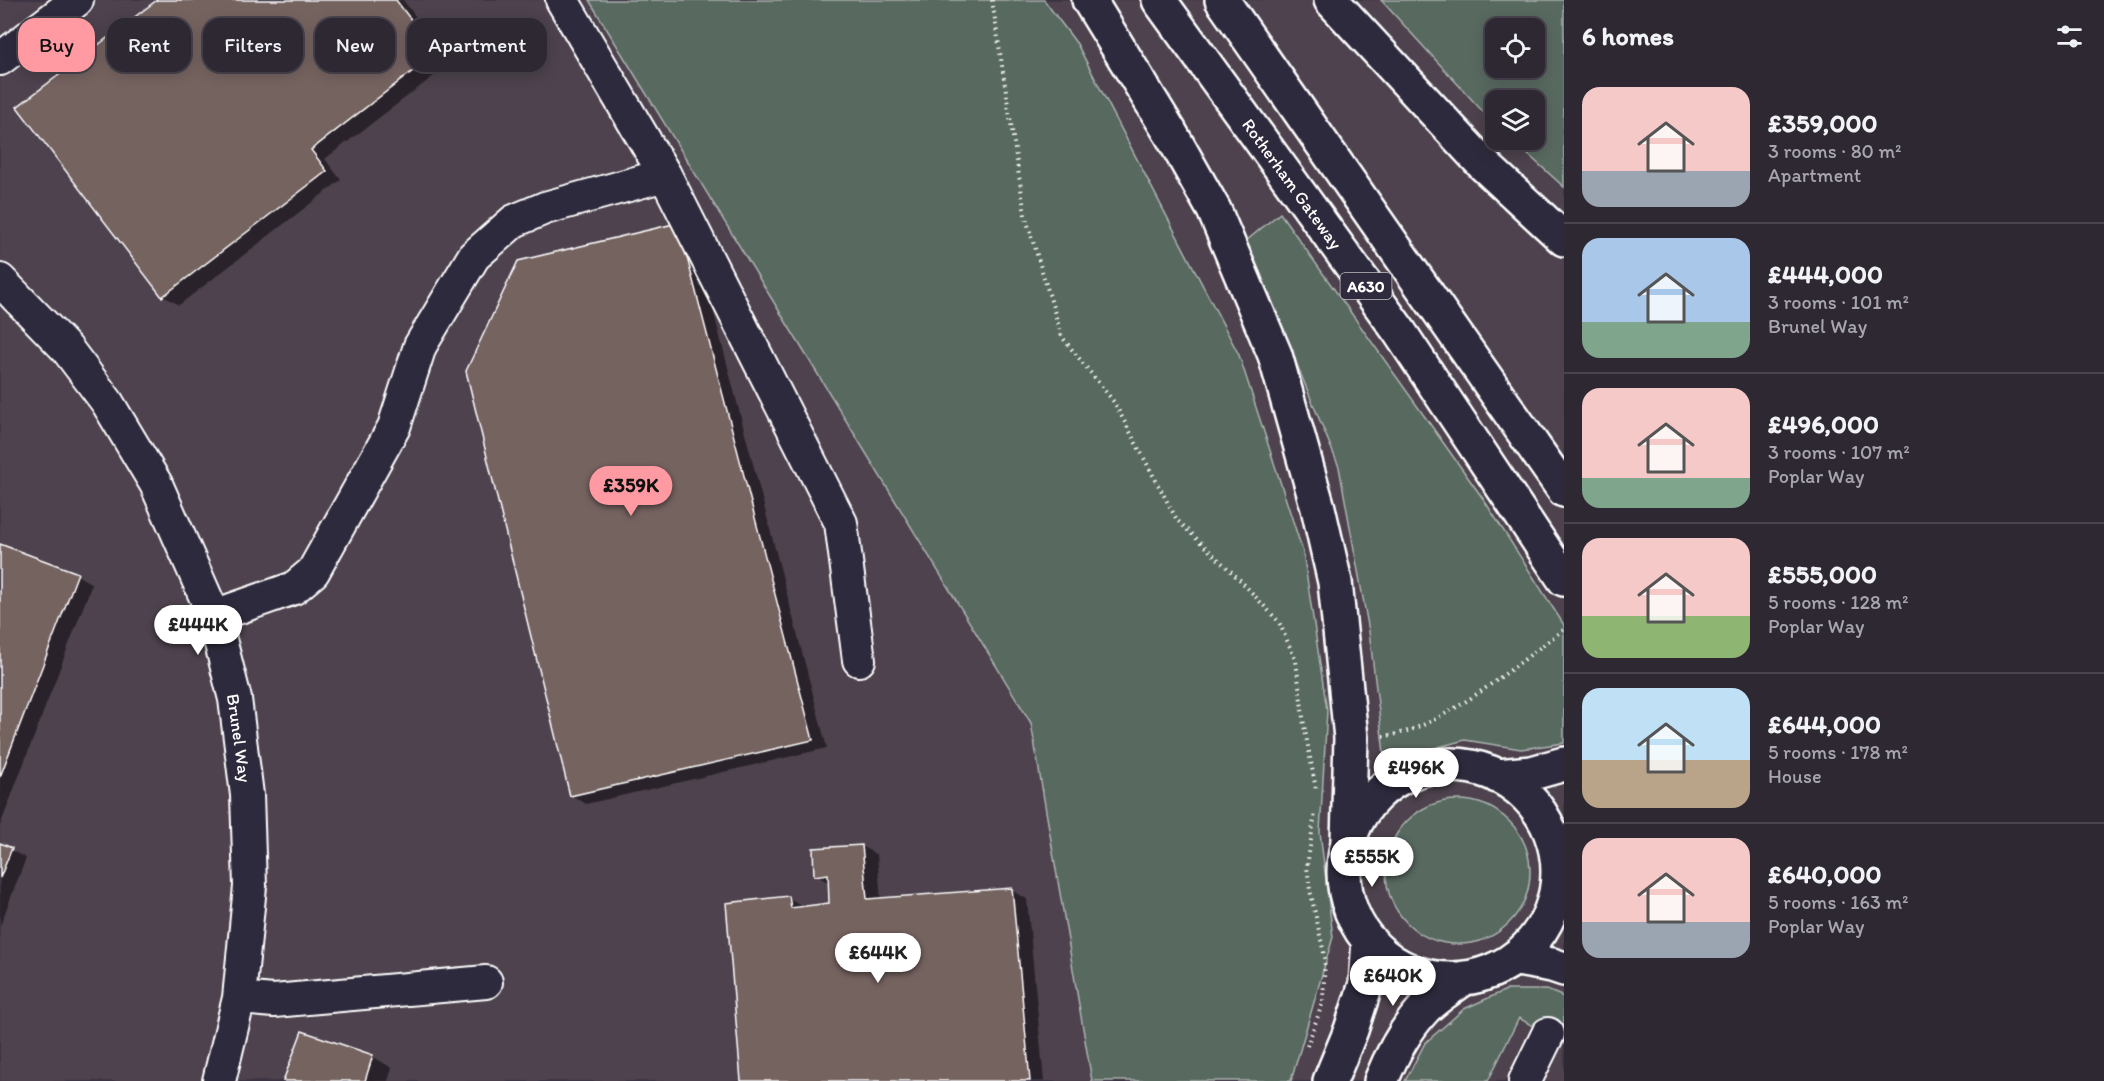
<!DOCTYPE html>
<meta charset="utf-8">
<style>
body{margin:0;font-family:Itim,sans-serif;background:#3a343f;color:#f1f3f6;height:100vh;display:flex;flex-direction:column;font-size:22px;white-space:nowrap}
*{box-sizing:border-box;margin:0}
p{font-size:20px;color:#a7a6ac}
.icon{flex:none;width:33px;height:33px;fill:none;stroke:currentColor;stroke-width:2;stroke-linecap:round;stroke-linejoin:round}
.map{position:relative;flex:1;overflow:hidden}
.panel{display:flex;flex-direction:column;background:#2e2833;width:540px}
.panel>*{flex:none}
.banner{position:absolute;left:18px;top:18px;width:570px;height:54px;display:flex;gap:12px}
.controls{position:absolute;left:1485px;top:18px;display:grid;gap:12px}
.controls a{display:grid;place-items:center;width:60px;height:60px;border-radius:12px;background:#2e2833;box-shadow:0 3px 15px #0003,0 0 0 2px #49444e;font-size:30px}
.price{position:absolute;translate:-50% -51px;padding:0 14px;border-radius:21px;background:#fff;color:#222;font-size:20px;line-height:39px;filter:drop-shadow(0 2px 3px #0008)}
.price::after{content:'';position:absolute;left:50%;top:36px;width:18px;height:14px;margin-left:-9px;background:inherit;clip-path:polygon(0 0,100% 0,50% 100%)}
.price.active{background:#ff9aa2;color:#111}
ul{padding:0;list-style:none}
li{display:flex;align-items:center;gap:18px;height:150px;padding:0 18px}
li+li{border-top:2px solid #49444e}
li span{display:grid;place-items:center;flex:none;width:168px;height:120px;border-radius:18px;color:#555}
li>.icon{margin-inline-start:auto}
span .icon{width:72px;height:72px;fill:#fffc;stroke-width:1}
li b{font-size:26px}
h2{display:flex;justify-content:space-between;align-items:center;height:72px;padding:0 18px;font-size:26px}
.chip{padding:0 21px;border-radius:18px;background:#2e2833;box-shadow:0 3px 15px #0003,0 0 0 2px #49444e;font-size:21px;line-height:54px}
.chip.active{background:#ff9aa2;color:#111}
main{display:flex;flex:1;min-height:0}
.map>svg:first-child{display:block}
</style>
<main>
<div class="map">
<svg width="1564" height="1081" viewBox="0 0 1564 1081">
<rect width="100%" height="100%" fill="#3d3544"/>
<filter id="ink" filterUnits="userSpaceOnUse"><feTurbulence type="fractalNoise" baseFrequency=".0167" numOctaves="2"/><feDisplacementMap in="SourceGraphic" scale="12" xChannelSelector="R" yChannelSelector="G"/><feConvolveMatrix kernelMatrix="1 2 1 2 8 2 1 2 1" color-interpolation-filters="sRGB"/></filter>
<g filter="url(#ink)">
<path fill="#4e434d" d="M0,0H1396L1495,122L1496,140H1534V100L1564,69V1081H0Z"/>
<path fill="#586961" stroke="#acb4b0" stroke-width="1.5" fill-rule="evenodd" d="M589,0H1044L1077,44L1239,355L1303,552L1327,710L1320,832L1333,937L1291,1081H1092L1031,723Z
M1381,0H1564V187L1512,140H1534V100H1496L1495,125ZM1496,28H1534V68H1496Z
M1280,213L1484,500L1564,625V743L1521,749L1465,740L1385,761L1369,631L1339,467L1246,241Z
M1386 872a72 72 0 1 1 144 0a72 72 0 1 1-144 0Z
M1506,990H1547L1564,997V1044L1519,1018L1488,1081H1405L1425,1043L1464,1009Z"/>
<path fill="#0007" d="M160,0H403L451,63L325,159L341,180L179,305L163,296L19,108Z
M693,233L827,748L586,804L571,795L467,371Z
M0,546L77,575L92,584L0,826Z
M0,845L26,858L0,926Z
M861,846L877,855L881,899L1011,890L1027,899L1044,1081H743L789,898L804,907L830,905L829,883L816,875Z
M372,1056L392,1068L388,1081H285Z"/>
<path fill="#746361" stroke="#fff" stroke-width="1.5" d="M157,0H396L436,53L311,150L327,171L162,297L17,107Z
M678,223L813,740L570,796L466,371L518,261Z
M0,544L78,573L0,777Z
M0,843L12,848L0,878Z
M862,845L867,899L1012,888L1030,1081H741L726,903L789,896L791,908L829,903L828,874L814,876L813,848Z
M302,1031L373,1055L365,1081H283Z"/>
<g fill="none" stroke-linecap="round" stroke-linejoin="round">
<defs>
<path id="minor" d="M562,0L665,175L841,523L859,660
M0,59L77,0
M0,280L67,349L107,402L156,484L214,616L235,699L247,795L250,886L239,998L219,1081
M214,616L294,588L313,572L394,427L420,346L474,256L514,221L545,208L665,175
M239,998L274,1001L486,982
M1525,1081L1548,1034"/>
<path id="major" d="M1344 872a107 107 0 1 1 214 0a107 107 0 1 1-214 0Z
M1497,776L1532,773L1564,764
M1330,1081L1351,1030L1366,984L1369,940
M1381,1081C1392,1054 1405,1029 1425,1008C1436,997 1451,988 1464,978"/>
<path id="highway" d="M1089,0L1170,132L1214,210L1275,355L1318,508L1335,582L1351,738L1348,841
M1159,0L1399,331L1564,579
M1222,0L1564,490
M1331,0L1484,165L1564,239
M1517,959L1552,965L1564,969"/>
</defs>
<use href="#minor" stroke="#fff" stroke-width="36"/>
<use href="#major" stroke="#fff" stroke-width="38"/>
<use href="#highway" stroke="#fff" stroke-width="38"/>
<path stroke="#fff" stroke-width="4" stroke-dasharray="1.5 4.5" stroke-linecap="butt" d="M992,0L1025,215L1062,337L1114,402L1177,520L1240,580L1279,622L1296,661L1304,725L1316,789
M1383,736C1438,733 1519,662 1563,630
M1307,1046L1323,1002L1325,958L1310,890L1307,867L1315,812"/>
<use href="#minor" stroke="#2f2a3d" stroke-width="32"/>
<use href="#major" stroke="#2f2a3d" stroke-width="33"/>
<use href="#highway" stroke="#2f2a3d" stroke-width="33"/>
</g>
</g>
<g text-anchor="middle" dominant-baseline="central" stroke-width="4.5" stroke-linejoin="round" paint-order="stroke">
<rect fill="#2f2a3d" stroke="#c1bfc5" stroke-width="1.5" x="1340.5" y="273" width="51" height="26" rx="4.5"/>
<g font-size="16" font-weight="bold" fill="#fff">
<text x="1366" y="286">A630</text>
</g>
<g font-size="18" fill="#fff" stroke="#2f2a3d">
<text transform="translate(1292 184) rotate(54)">Rotherham Gateway</text>
<text transform="translate(239 738) rotate(82)">Brunel Way</text>
</g>
</g>
</svg>
<div class="controls">
<a><svg class="icon" aria-label="locate" viewBox="0 0 24 24"><circle cx="12" cy="12" r="6"/><path d="M12 2v4M12 18v4M2 12h4M18 12h4"/></svg></a>
<a><svg class="icon" aria-label="layers" viewBox="0 0 24 24"><path d="M12 4l9 5-9 5-9-5zM3 14l9 5 9-5"/></svg></a>
</div>
<b class="price active" style="left:631px;top:517px">£359K</b>
<b class="price" style="left:198px;top:656px">£444K</b>
<b class="price" style="left:1416px;top:799px">£496K</b>
<b class="price" style="left:1372px;top:888px">£555K</b>
<b class="price" style="left:878px;top:984px">£644K</b>
<b class="price" style="left:1393px;top:1007px">£640K</b>
<div class="banner">
<a class="chip active">Buy</a>
<a class="chip">Rent</a>
<a class="chip">Filters</a>
<a class="chip">New</a>
<a class="chip">Apartment</a>
</div>
</div>
<section class="panel">
<h2>6 homes<svg class="icon" aria-label="filters" viewBox="0 0 24 24"><path d="M4 7h16M4 17h16"/><circle cx="9" cy="7" r="2"/><circle cx="15" cy="17" r="2"/></svg></h2>
<ul>
<li><span style="background:linear-gradient(#f6c9c9 70%,#9aa5b1 0)"><svg class="icon" aria-label="home" viewBox="0 0 24 24"><path d="M3 11l9-7 9 7M6 9v11h12V9"/></svg></span><div><b>£359,000</b><p>3 rooms · 80 m²</p><p>Apartment</p></div></li>
<li><span style="background:linear-gradient(#a9c7e8 70%,#7fa58c 0)"><svg class="icon" aria-label="home" viewBox="0 0 24 24"><path d="M3 11l9-7 9 7M6 9v11h12V9"/></svg></span><div><b>£444,000</b><p>3 rooms · 101 m²</p><p>Brunel Way</p></div></li>
<li><span style="background:linear-gradient(#f6c9c9 75%,#7fa58c 0)"><svg class="icon" aria-label="home" viewBox="0 0 24 24"><path d="M3 11l9-7 9 7M6 9v11h12V9"/></svg></span><div><b>£496,000</b><p>3 rooms · 107 m²</p><p>Poplar Way</p></div></li>
<li><span style="background:linear-gradient(#f6c9c9 65%,#8fb573 0)"><svg class="icon" aria-label="home" viewBox="0 0 24 24"><path d="M3 11l9-7 9 7M6 9v11h12V9"/></svg></span><div><b>£555,000</b><p>5 rooms · 128 m²</p><p>Poplar Way</p></div></li>
<li><span style="background:linear-gradient(#bfe0f5 60%,#b9a48a 0)"><svg class="icon" aria-label="home" viewBox="0 0 24 24"><path d="M3 11l9-7 9 7M6 9v11h12V9"/></svg></span><div><b>£644,000</b><p>5 rooms · 178 m²</p><p>House</p></div></li>
<li><span style="background:linear-gradient(#f6c9c9 70%,#9aa5b1 0)"><svg class="icon" aria-label="home" viewBox="0 0 24 24"><path d="M3 11l9-7 9 7M6 9v11h12V9"/></svg></span><div><b>£640,000</b><p>5 rooms · 163 m²</p><p>Poplar Way</p></div></li>
</ul>
</section>
</main>
